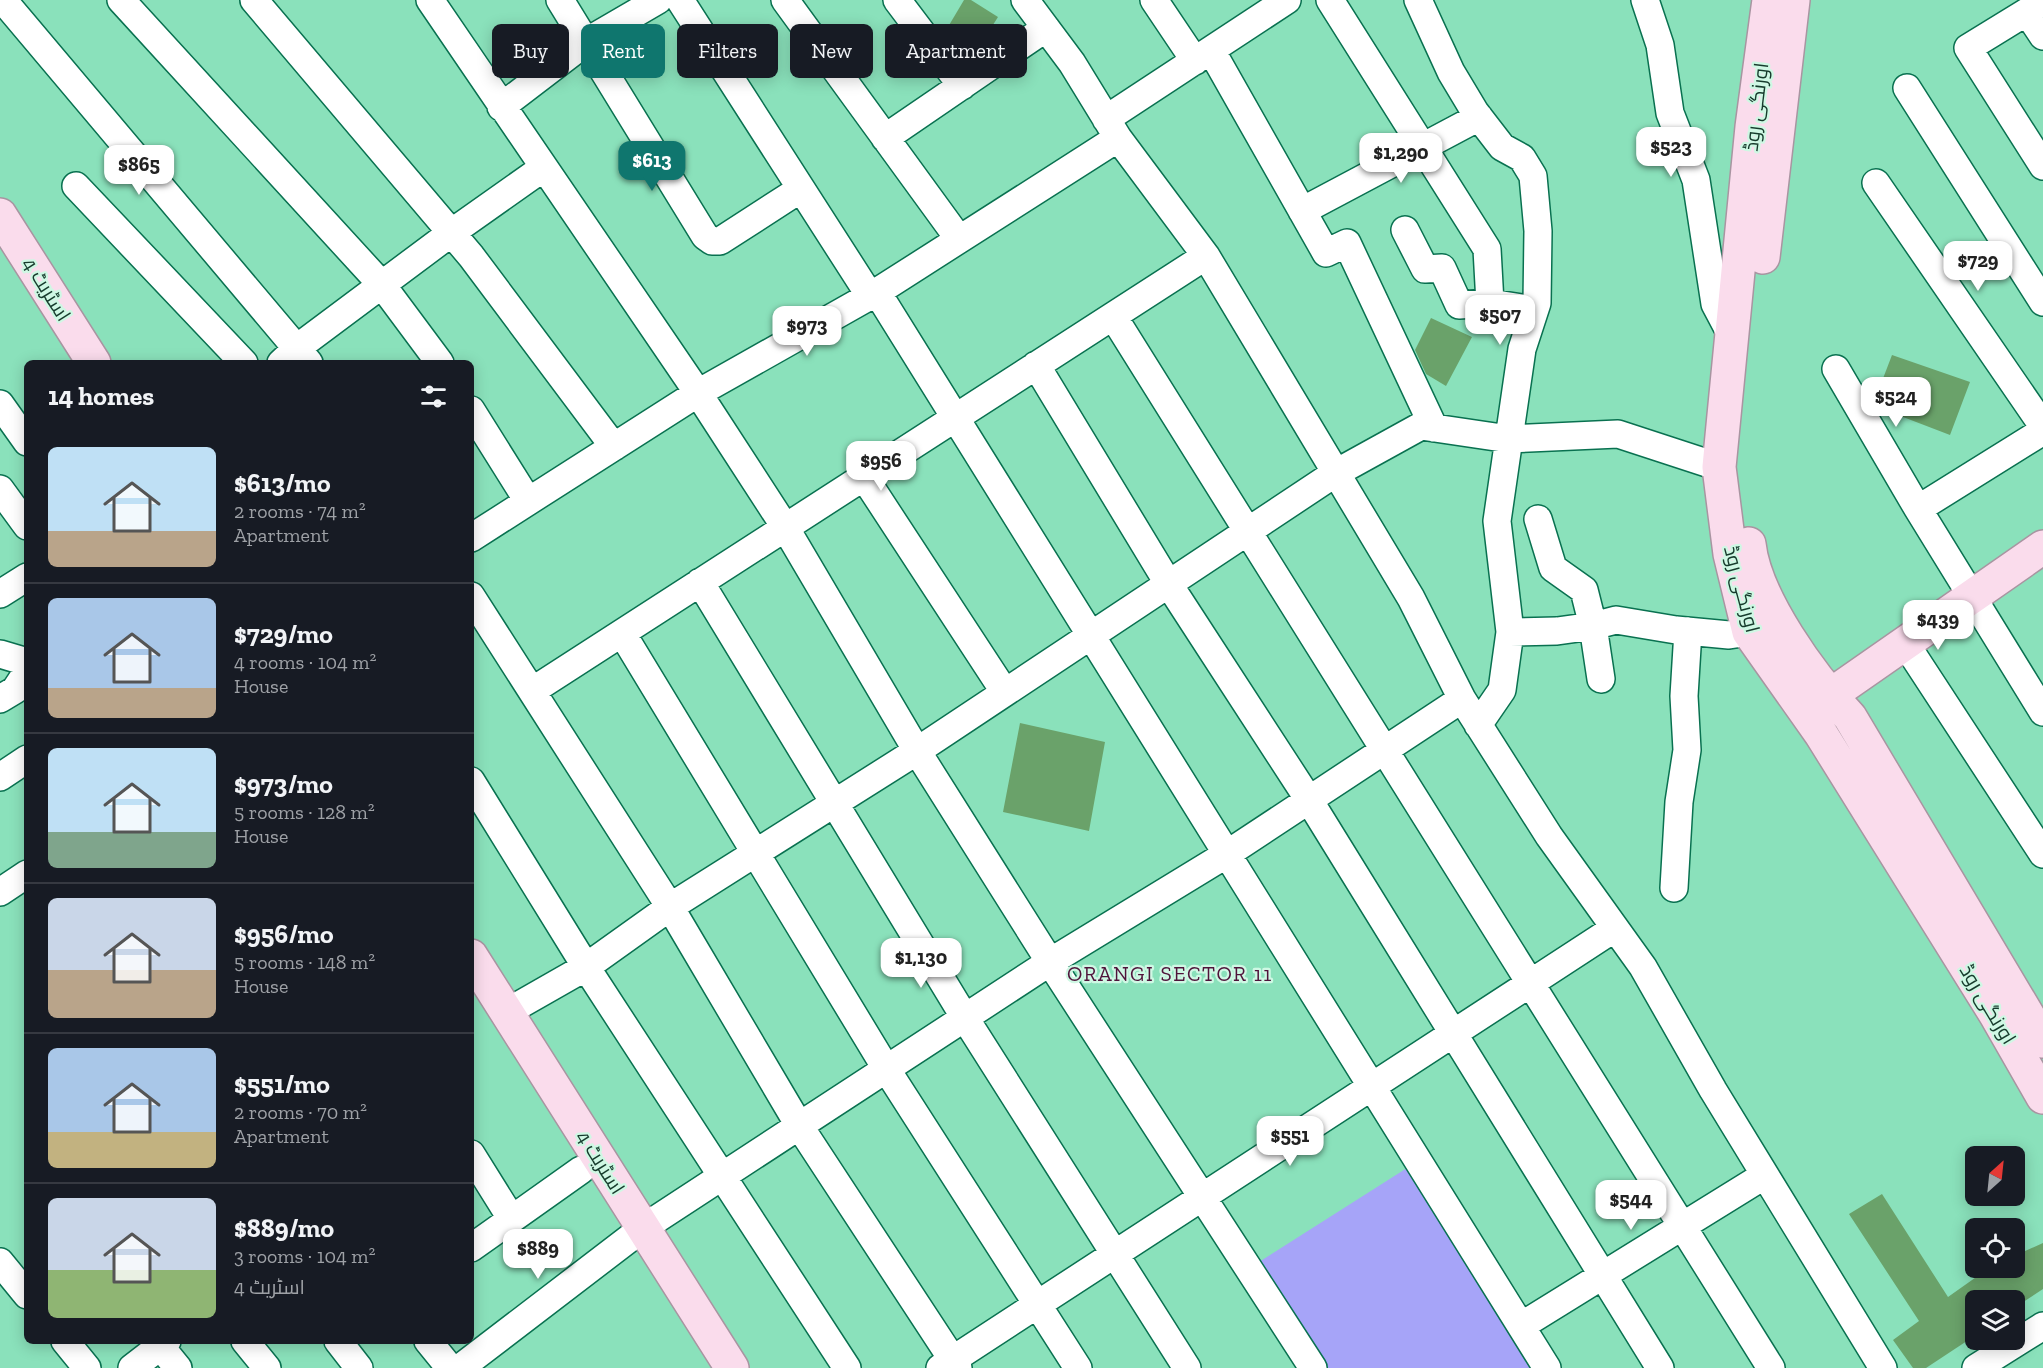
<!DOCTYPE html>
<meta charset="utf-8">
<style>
body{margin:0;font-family:"Zilla Slab",Cairo,serif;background:#242831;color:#f1f3f6;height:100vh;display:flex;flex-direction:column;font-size:22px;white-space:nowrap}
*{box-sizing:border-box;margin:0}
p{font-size:20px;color:#9ea1a6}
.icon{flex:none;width:33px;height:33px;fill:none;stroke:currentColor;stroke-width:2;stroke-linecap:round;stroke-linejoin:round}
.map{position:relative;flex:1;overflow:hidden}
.panel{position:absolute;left:24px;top:360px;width:450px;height:984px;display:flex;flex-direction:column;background:#171b24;border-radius:9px;box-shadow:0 3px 15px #0003}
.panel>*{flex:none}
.hud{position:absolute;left:492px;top:24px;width:570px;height:54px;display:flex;gap:12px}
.needle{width:39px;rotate:27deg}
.controls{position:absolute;left:1965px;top:1146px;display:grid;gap:12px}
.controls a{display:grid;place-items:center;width:60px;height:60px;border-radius:9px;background:#171b24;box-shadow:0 3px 15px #0003;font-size:30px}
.price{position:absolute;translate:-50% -51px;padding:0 14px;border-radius:12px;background:#fff;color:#222;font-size:20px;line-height:39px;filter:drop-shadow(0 2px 3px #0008)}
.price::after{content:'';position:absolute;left:50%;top:36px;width:18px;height:14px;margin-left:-9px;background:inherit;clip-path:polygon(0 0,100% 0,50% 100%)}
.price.active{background:#0f766e;color:#fff}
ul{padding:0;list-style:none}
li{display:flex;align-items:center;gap:18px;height:150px;padding:0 24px}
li+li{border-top:2px solid #363941}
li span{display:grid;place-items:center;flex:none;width:168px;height:120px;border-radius:9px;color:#555}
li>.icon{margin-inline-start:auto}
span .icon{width:72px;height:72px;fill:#fffc;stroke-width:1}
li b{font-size:26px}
h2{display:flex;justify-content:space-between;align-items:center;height:72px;padding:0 24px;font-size:26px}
.pill{padding:0 21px;border-radius:9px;background:#171b24;box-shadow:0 3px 15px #0003;font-size:21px;line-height:54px}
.pill.active{background:#0f766e;color:#fff}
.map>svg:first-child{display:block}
</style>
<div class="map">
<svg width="2043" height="1368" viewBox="0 0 2043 1368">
<rect width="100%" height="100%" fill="#8ae1bb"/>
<path fill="#a6a4f8" d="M1418,1161L1547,1368H1313L1248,1269Z"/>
<path fill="#6aa26a" d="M964,0H971L998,17L975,53L945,32Z
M1431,318L1472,337L1446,386L1426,374L1415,350Z
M1892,355L1970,382L1950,435L1877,407L1874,402Z
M1020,723L1105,742L1089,831L1003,812Z
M1882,1194L1948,1297L1989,1268H2014V1256L2043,1243V1289L2014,1308V1300H1976V1335L1926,1368H1913L1893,1340L1919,1321L1849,1214Z"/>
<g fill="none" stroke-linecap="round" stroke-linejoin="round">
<defs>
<path id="minor" d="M3,0L309,363
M121,0L382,285L440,363
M254,0L471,256L614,447
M430,0L698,393L785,527L917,751L1050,962L1313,1368
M560,0L705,236L712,241H720L799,190
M680,0L870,296
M785,0L959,239
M897,0L962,86
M1025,0L1072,63L1118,138L1206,256L1411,598L1462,699L1549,836L1643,967L1713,1090L1883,1368
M1154,0L1195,61
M1330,0L1487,249L1490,303
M1418,0L1451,72L1475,112L1502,147L1522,158L1533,176L1538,231L1537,303L1522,349L1497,521L1510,632L1502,690L1478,725
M1645,0L1660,45L1670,113L1696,180L1715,304L1733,338
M2043,2L1968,48L2043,166
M2027,12L2043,36
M1211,50L1326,253L1347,243L1434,428
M1907,88L2043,302
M501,107L586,42L658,0
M1106,119L1287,0
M885,138L1046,28
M1876,183L2043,426
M76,186L244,363
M1302,211L1479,117
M1405,230L1425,269L1442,268L1459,305L1490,303L1534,310
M877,292L1547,1368
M1113,316L1771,1368
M281,363L297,348L451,233L543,168
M1036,365L1168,583L1309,800L1660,1368
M1836,369L1918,509
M0,404L27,442
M471,410L528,501
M2043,431L1918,509L2043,712
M864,477L1004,691
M0,489L27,526
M1538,519L1553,568L1584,590L1593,626L1601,679
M471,538L698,393L877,292L1118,138
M700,582L965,1018L1187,1368
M0,594L27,577
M471,596L670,907L800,1127L958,1368
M1510,632L1557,631L1593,626L1616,620L1676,630L1729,635L1749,632
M622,633L887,1070L1078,1368
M1905,643L2043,854
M0,654L27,662
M532,691L1206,256
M0,699L15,690L27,672
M0,777L27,759
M471,781L586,967L847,1368
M1674,888L1679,802L1687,750L1684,696L1688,631
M0,892L27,874
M507,1012L586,967L670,907L917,751L1334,474L1421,426L1509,439L1618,434L1719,467
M471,1154L511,1218
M471,1248L581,1170
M0,1262L27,1295
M1521,1326L1765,1175
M65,1341L87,1368
M156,1341L178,1368
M245,1341L267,1368
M338,1341L359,1368
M428,1341L450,1368
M132,1368L167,1341
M460,1368L643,1228L1050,962L1227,854L1462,699
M940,1368L1615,928
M1976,1368L2043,1326"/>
<path id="major" d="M1769,0L1752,127L1719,467L1730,554L1749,632L1821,734L1996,1015L2043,1097
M0,215L94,363
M1763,257L1793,0
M1749,544C1755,599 1812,677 1850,717L2043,1041
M1812,708L2043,547
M471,956L732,1368"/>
</defs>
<use href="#minor" stroke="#097150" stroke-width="30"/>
<use href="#major" stroke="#a895a1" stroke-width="36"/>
<use href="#minor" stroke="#fff" stroke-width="27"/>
<use href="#major" stroke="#fadcec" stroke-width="33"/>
</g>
<g text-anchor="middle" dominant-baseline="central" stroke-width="4.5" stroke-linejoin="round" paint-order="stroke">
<g font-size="20" fill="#163b2c" stroke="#cff8e4">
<text transform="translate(1756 107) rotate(-83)">اورنگی روڈ</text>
<text transform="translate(47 289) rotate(58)">اسٹریٹ 4</text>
<text transform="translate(1742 589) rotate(75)">اورنگی روڈ</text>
<text transform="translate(1988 1004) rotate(59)">اورنگی روڈ</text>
<text transform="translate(601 1162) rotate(58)">اسٹریٹ 4</text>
</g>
<g font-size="21" letter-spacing="1.5" fill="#4f133a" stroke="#cff8e4">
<text x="1170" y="973">ORANGI SECTOR 11</text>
</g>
</g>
</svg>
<div class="controls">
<a><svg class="needle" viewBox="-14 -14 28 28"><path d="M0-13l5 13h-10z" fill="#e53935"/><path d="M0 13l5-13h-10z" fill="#9ea1a6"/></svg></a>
<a><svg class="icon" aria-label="locate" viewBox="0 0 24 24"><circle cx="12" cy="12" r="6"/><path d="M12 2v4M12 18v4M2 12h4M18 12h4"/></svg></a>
<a><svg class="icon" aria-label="layers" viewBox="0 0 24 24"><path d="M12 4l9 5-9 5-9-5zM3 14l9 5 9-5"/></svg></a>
</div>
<b class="price" style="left:1671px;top:178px">$523</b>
<b class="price" style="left:1401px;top:184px">$1,290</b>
<b class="price active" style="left:652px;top:192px">$613</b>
<b class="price" style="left:139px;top:196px">$865</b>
<b class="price" style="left:1978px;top:292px">$729</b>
<b class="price" style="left:1500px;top:346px">$507</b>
<b class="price" style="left:807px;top:357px">$973</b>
<b class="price" style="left:1896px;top:428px">$524</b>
<b class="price" style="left:881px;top:492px">$956</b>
<b class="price" style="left:1938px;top:651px">$439</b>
<b class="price" style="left:921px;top:989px">$1,130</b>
<b class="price" style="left:1290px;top:1167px">$551</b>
<b class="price" style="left:1631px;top:1231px">$544</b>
<b class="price" style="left:538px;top:1280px">$889</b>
<div class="hud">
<a class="pill">Buy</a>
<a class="pill active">Rent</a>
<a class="pill">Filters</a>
<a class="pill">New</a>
<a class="pill">Apartment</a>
</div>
<section class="panel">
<h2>14 homes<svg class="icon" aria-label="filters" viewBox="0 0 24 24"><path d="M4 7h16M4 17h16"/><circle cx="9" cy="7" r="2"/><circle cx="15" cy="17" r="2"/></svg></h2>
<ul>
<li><span style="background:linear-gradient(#bfe0f5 70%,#b9a48a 0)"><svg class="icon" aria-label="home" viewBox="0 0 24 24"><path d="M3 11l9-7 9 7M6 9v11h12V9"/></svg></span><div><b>$613/mo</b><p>2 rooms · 74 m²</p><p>Apartment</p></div></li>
<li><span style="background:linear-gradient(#a9c7e8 75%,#b9a48a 0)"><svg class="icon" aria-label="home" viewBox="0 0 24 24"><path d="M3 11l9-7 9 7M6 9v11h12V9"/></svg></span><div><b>$729/mo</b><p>4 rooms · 104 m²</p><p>House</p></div></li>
<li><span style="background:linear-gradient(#bfe0f5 70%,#7fa58c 0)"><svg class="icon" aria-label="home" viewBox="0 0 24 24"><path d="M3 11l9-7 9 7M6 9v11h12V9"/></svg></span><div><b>$973/mo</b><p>5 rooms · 128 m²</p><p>House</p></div></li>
<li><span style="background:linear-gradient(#c9d6e8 60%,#b9a48a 0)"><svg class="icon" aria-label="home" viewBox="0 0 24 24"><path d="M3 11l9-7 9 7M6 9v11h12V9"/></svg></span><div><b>$956/mo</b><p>5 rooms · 148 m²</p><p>House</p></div></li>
<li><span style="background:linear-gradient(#a9c7e8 70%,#c2b280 0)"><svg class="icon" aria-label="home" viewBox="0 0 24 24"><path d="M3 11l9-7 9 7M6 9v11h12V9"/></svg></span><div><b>$551/mo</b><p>2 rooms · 70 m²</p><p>Apartment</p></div></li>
<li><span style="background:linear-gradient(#c9d6e8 60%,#8fb573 0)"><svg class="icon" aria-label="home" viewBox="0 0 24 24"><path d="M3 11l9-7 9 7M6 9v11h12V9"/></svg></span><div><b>$889/mo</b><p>3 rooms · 104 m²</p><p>اسٹریٹ 4</p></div></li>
</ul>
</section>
</div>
